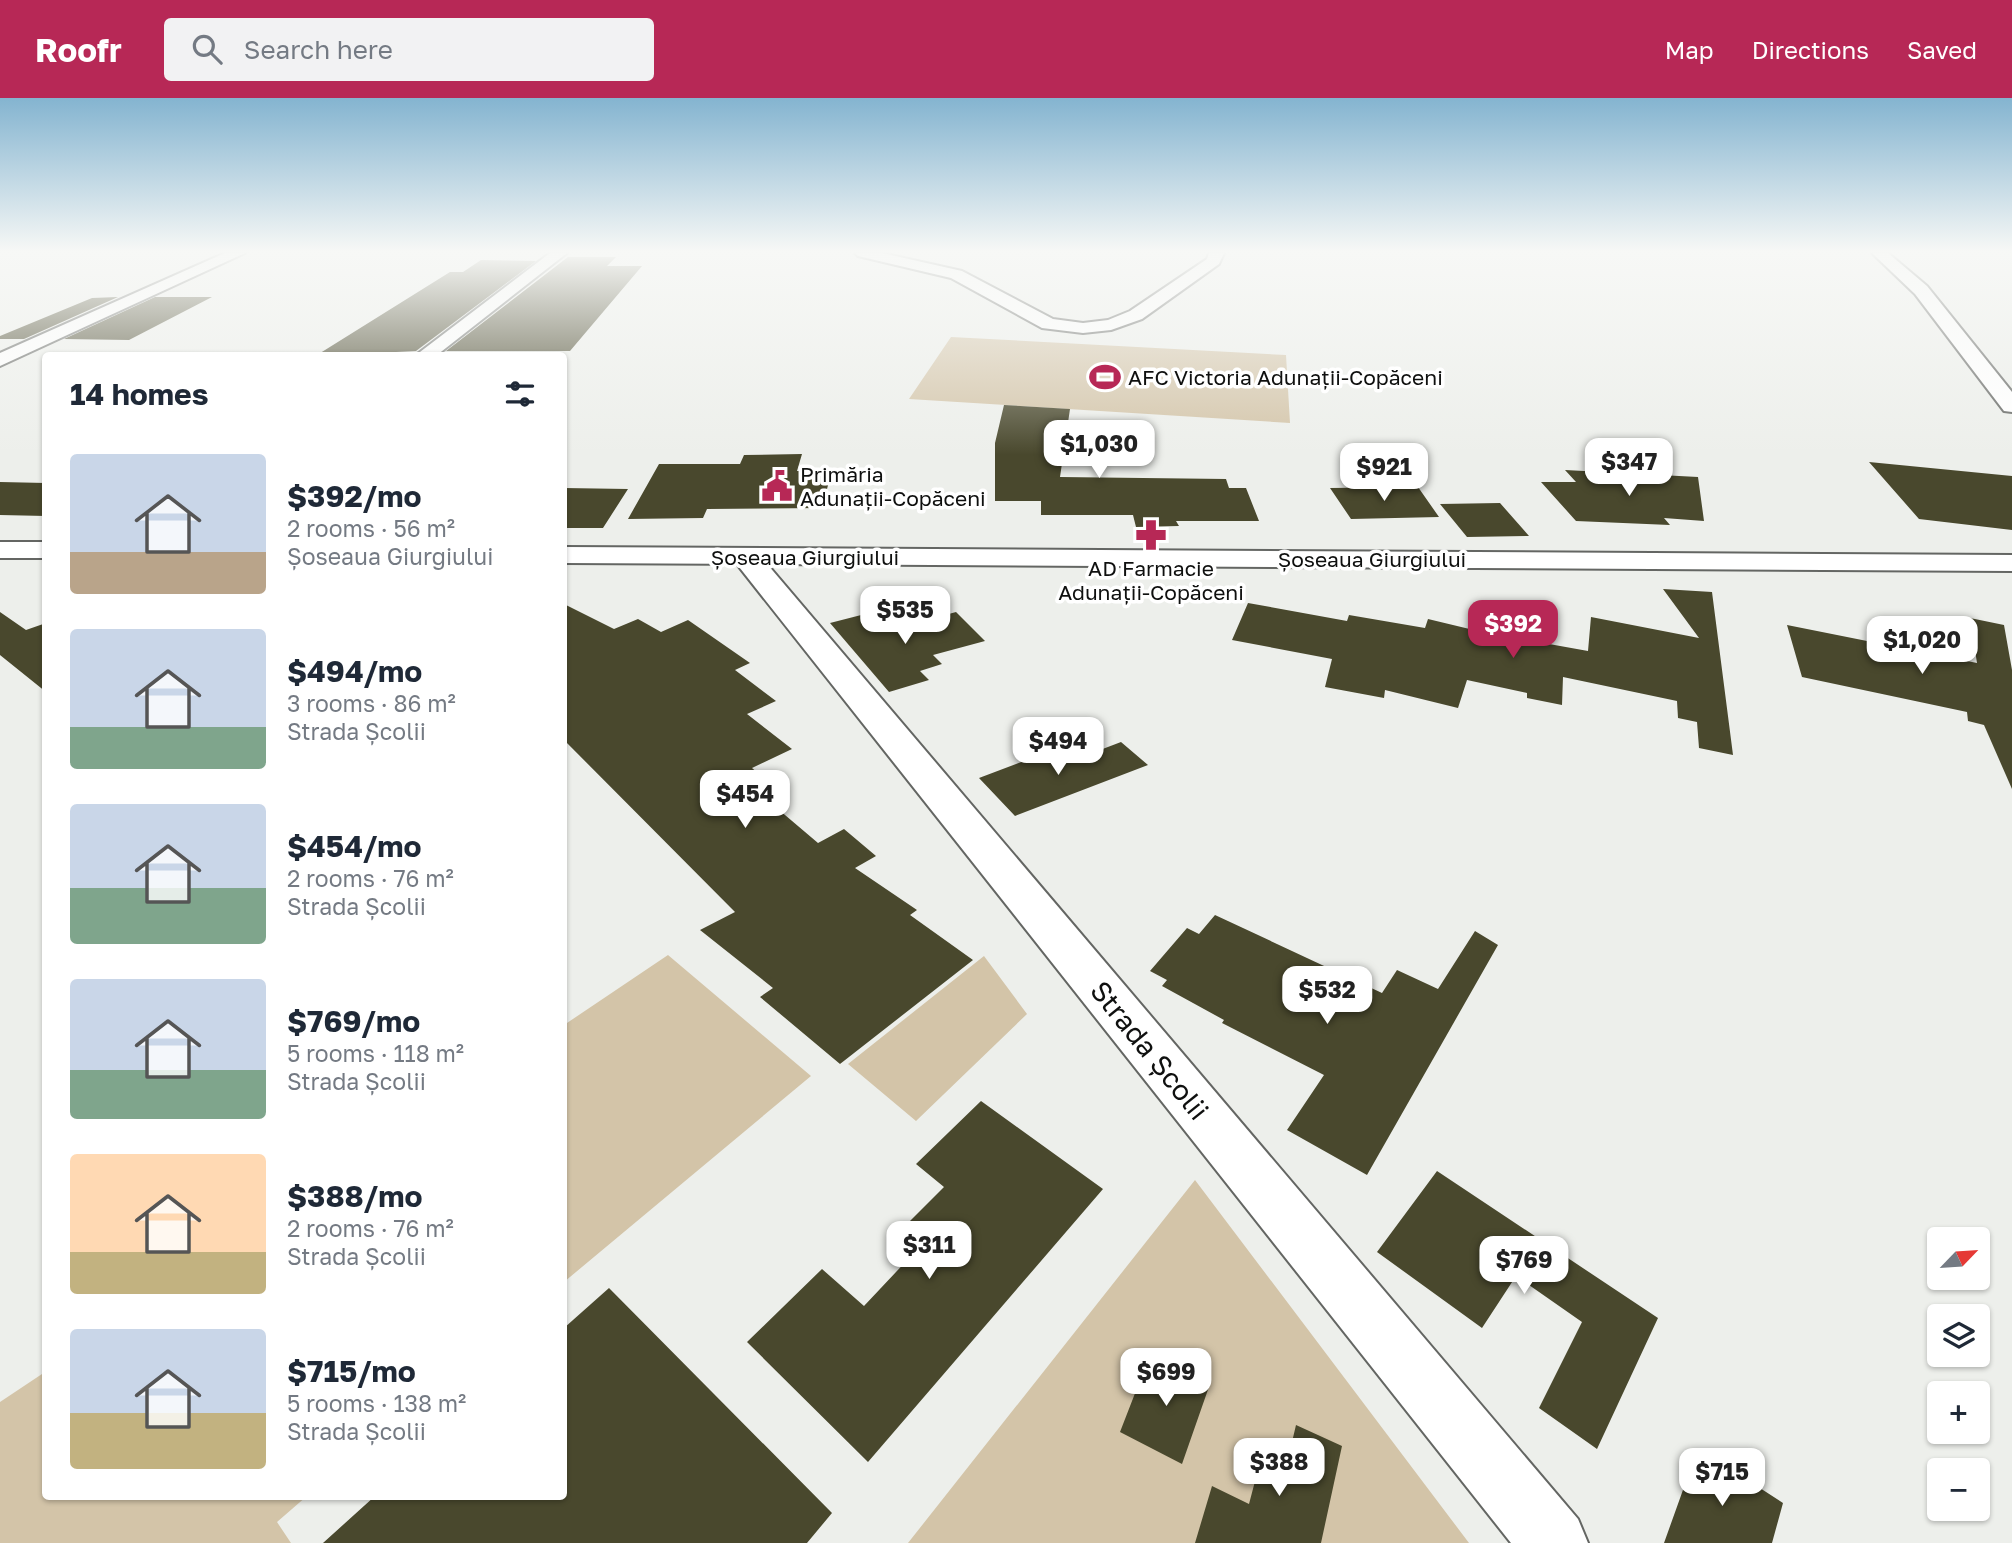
<!DOCTYPE html>
<meta charset="utf-8">
<style>
body{margin:0;font-family:"Golos Text",sans-serif;background:#f2f2f3;color:#1f2937;height:100vh;display:flex;flex-direction:column;font-size:26px;white-space:nowrap}
*{box-sizing:border-box;margin:0}
p{font-size:23px;color:#747a83}
.icon{flex:none;width:38px;height:38px;fill:none;stroke:currentColor;stroke-width:2;stroke-linecap:round;stroke-linejoin:round}
.map{position:relative;flex:1;overflow:hidden}
.drawer{position:absolute;left:42px;top:254px;width:525px;height:1148px;display:flex;flex-direction:column;background:#fff;border-radius:7px;box-shadow:0 2px 5px #0004}
.drawer>*{flex:none}
.needle{width:46px;rotate:65deg}
.controls{position:absolute;left:1927px;top:1129px;display:grid;gap:14px}
.controls a{display:grid;place-items:center;width:63px;height:63px;border-radius:7px;background:#fff;box-shadow:0 2px 5px #0004;font-size:35px}
.price{position:absolute;translate:-50% -60px;padding:0 16px;border-radius:14px;background:#fff;color:#222;font-size:23px;line-height:46px;filter:drop-shadow(0 2px 4px #0008)}
.price::after{content:'';position:absolute;left:50%;top:42px;width:21px;height:16px;margin-left:-10px;background:inherit;clip-path:polygon(0 0,100% 0,50% 100%)}
.price.active{background:#b72856;color:#fff}
ul{padding:0;list-style:none}
li{display:flex;align-items:center;gap:21px;height:175px;padding:0 28px}
li span{display:grid;place-items:center;flex:none;width:196px;height:140px;border-radius:7px;color:#555}
li>.icon{margin-inline-start:auto}
span .icon{width:84px;height:84px;fill:#fffc;stroke-width:1}
li b{font-size:30px}
h2{display:flex;justify-content:space-between;align-items:center;height:84px;padding:0 28px;font-size:30px}
header{display:flex;align-items:center;gap:42px;box-sizing:border-box;height:98px;padding:0 35px;background:#b72856;color:#fff}
header strong{font-size:33px}
nav{display:flex;gap:38px;margin-inline-start:auto;font-size:24px}
.search{width:490px;height:63px;background:#f2f2f3;display:flex;align-items:center;gap:18px;box-sizing:border-box;padding:0 24px;border-radius:7px;color:#747a83;font-size:26px}
.map>svg:first-child{display:block}
</style>
<header>
<strong>Roofr</strong>
<div class="search"><svg class="icon" aria-label="search" viewBox="0 0 24 24"><circle cx="10" cy="10" r="6"/><path d="M15 15l6 6"/></svg>Search here</div>
<nav><a>Map</a><a>Directions</a><a>Saved</a></nav>
</header>
<div class="map">
<svg width="2012" height="1445" viewBox="0 0 2012 1445">
<rect width="100%" height="100%" fill="#edefeb"/>
<path fill="#d3c4a8" d="M951,239L1286,257L1290,325L909,301Z
M668,857L811,978L564,1184V927Z
M984,858L1027,916L916,1023L848,966Z
M1195,1082L1469,1445H908Z
M45,1274L46,1398H307L277,1424L291,1445H0V1304Z"/>
<path fill="#49482d" d="M568,159H616L607,168H642L570,253H446Z
M481,162L536,163L416,253L396,254L391,257H317L450,174H463Z
M118,199L24,241H0V238L92,200Z
M155,199H212L129,242L64,241Z
M1004,307L1070,311L1060,379L1226,381L1229,390H1246L1259,423H1176L1179,428L1136,429L1133,417H1041V403H995V345Z
M802,356L797,373L832,372L822,410L707,411L703,420L628,421L659,366H740L744,357Z
M1869,364L2012,378V432L1919,421Z
M1565,372L1698,379L1704,423L1664,420L1670,427L1576,423L1541,384H1576Z
M0,384L46,385V418L0,417Z
M1418,389L1439,419L1351,421L1330,390Z
M564,390L628,391L603,430H564Z
M1500,405L1529,438L1467,439L1440,406Z
M1663,491L1712,494L1733,657L1699,650L1697,624L1678,620L1677,603L1563,579L1562,607L1527,600V595L1467,582L1458,610L1385,592L1384,600L1325,589L1332,561L1232,542L1248,505L1347,523L1349,517L1425,530L1428,521L1482,534L1588,553L1591,519L1699,540Z
M564,506L614,531L638,521L661,534L688,522L750,565L735,572L776,603L747,616L792,651L752,670L773,688L759,695L818,745L844,731L876,758L855,770L917,812L910,817L973,862L840,966L760,899L773,890L700,832L735,814L564,642Z
M0,514L26,532L46,525V594L0,557Z
M956,514L985,543L933,557L942,566L920,573L929,582L889,594L830,525L869,515L883,530L902,525L905,528Z
M1970,520L2004,527L2012,572V691L1984,627L1968,623L1967,614L1802,579L1787,527L1977,565Z
M1121,644L1148,667L1015,718L979,680L1045,655L1058,668Z
M1215,817L1382,895L1397,872L1438,891L1475,833L1498,847L1367,1077L1287,1032L1324,977L1222,925L1224,922L1162,888L1167,882L1150,873L1187,830L1199,836Z
M981,1003L1103,1091L868,1364L747,1244L822,1171L864,1208L912,1157L893,1140L944,1089L916,1066Z
M1437,1073L1658,1220L1597,1351L1539,1310L1582,1224L1516,1178L1482,1230L1377,1154Z
M609,1190L832,1415L807,1445H323L375,1398H564V1230Z
M1151,1254L1211,1283L1182,1366L1120,1334Z
M1296,1327L1342,1348L1321,1445H1195L1212,1388L1249,1406L1264,1349L1288,1361Z
M1698,1350L1783,1405L1772,1445H1664Z"/>
<g fill="none" stroke-linecap="round" stroke-linejoin="round">
<defs>
<path id="minor" d="M225,155H245L0,268V255Z
M550,155H567L437,257H416Z
M855,155H882L962,173L1053,221L1083,225L1108,222L1130,213L1207,161L1209,155H1224L1219,166L1142,221L1111,232L1083,235L1042,230L951,180L858,158Z
M1872,155H1888L1927,188L2012,294V314L2004,313L1915,196Z
M746,451L756,453L1578,1421L1588,1445H1511L736,465L732,459L736,453Z"/>
<path id="tertiary" d="M0,444H46V460H0Z
M564,449L2012,457V473L564,465Z"/>
</defs>
<use href="#minor" stroke="#646663" stroke-width="4"/>
<use href="#tertiary" stroke="#646663" stroke-width="4"/>
<use href="#minor" fill="#fff" fill-rule="evenodd"/>
<use href="#tertiary" fill="#fff" fill-rule="evenodd"/>
</g>
<linearGradient id="sky" x2="0" y2="1"><stop stop-color="#84b4d0"/><stop offset="0.43" stop-color="#f7f8f6"/><stop offset="1" stop-color="#f7f8f6" stop-opacity="0"/></linearGradient>
<rect width="2012" height="357" fill="url(#sky)"/>
<defs>
<symbol id="stadium-bare" viewBox="-9 -9 18 18"><path d="M0-5a6.5 5 0 1 0 0 10a6.5 5 0 1 0 0-10ZM-3.5-1.8h7v3.6h-7Z" fill="#b72856" stroke="#fff" stroke-width="2.5" paint-order="stroke"/></symbol>
<symbol id="civic-bare" viewBox="-9 -9 18 18"><path d="M-.6-6.5H3V-4.5H.6V-3L4-1V1h2V6H-6V1h2V-1L-.6-3ZM-1.2 2.5V6h2.4V2.5Z" fill="#b72856" stroke="#fff" stroke-width="2.5" paint-order="stroke"/></symbol>
<symbol id="pharmacy-bare" viewBox="-9 -9 18 18"><path d="M-2-6h4v4h4v4h-4v4h-4v-4h-4v-4h4Z" fill="#b72856" stroke="#fff" stroke-width="2.5" paint-order="stroke"/></symbol>
</defs>
<g fill-rule="evenodd">
<use href="#stadium-bare" x="1083" y="257" width="44" height="44"/>
<use href="#civic-bare" x="755" y="366" width="44" height="44"/>
<use href="#pharmacy-bare" x="1129" y="415" width="44" height="44"/>
</g>
<g text-anchor="middle" dominant-baseline="central" stroke-width="7" stroke-linejoin="round" paint-order="stroke">
<g font-size="21" fill="#0f100f" stroke="#fff" text-anchor="start">
<text x="1128" y="279">AFC Victoria Adunații-Copăceni</text>
<text x="800" y="376">Primăria<tspan x="800" dy="24">Adunații-Copăceni</tspan></text>
<text x="1151" y="470" text-anchor="middle">AD Farmacie<tspan x="1151" dy="24">Adunații-Copăceni</tspan></text>
</g>
<g font-size="21" fill="#0f100f" stroke="#fff">
<text x="805" y="459">Șoseaua Giurgiului</text>
<text x="1372" y="461">Șoseaua Giurgiului</text>
</g>
<g font-size="28" fill="#0f100f" stroke="#fff">
<text transform="translate(1150 952) rotate(51)">Strada Școlii</text>
</g>
</g>
</svg>
<div class="controls">
<a><svg class="needle" viewBox="-14 -14 28 28"><path d="M0-13l5 13h-10z" fill="#e53935"/><path d="M0 13l5-13h-10z" fill="#747a83"/></svg></a>
<a><svg class="icon" aria-label="layers" viewBox="0 0 24 24"><path d="M12 4l9 5-9 5-9-5zM3 14l9 5 9-5"/></svg></a>
<a>+</a>
<a>−</a>
</div>
<b class="price" style="left:1099px;top:382px">$1,030</b>
<b class="price" style="left:1629px;top:400px">$347</b>
<b class="price" style="left:1384px;top:405px">$921</b>
<b class="price" style="left:905px;top:548px">$535</b>
<b class="price active" style="left:1513px;top:562px">$392</b>
<b class="price" style="left:1922px;top:578px">$1,020</b>
<b class="price" style="left:1058px;top:679px">$494</b>
<b class="price" style="left:745px;top:732px">$454</b>
<b class="price" style="left:1327px;top:928px">$532</b>
<b class="price" style="left:929px;top:1183px">$311</b>
<b class="price" style="left:1524px;top:1198px">$769</b>
<b class="price" style="left:1166px;top:1310px">$699</b>
<b class="price" style="left:1279px;top:1400px">$388</b>
<b class="price" style="left:1722px;top:1410px">$715</b>
<section class="drawer">
<h2>14 homes<svg class="icon" aria-label="filters" viewBox="0 0 24 24"><path d="M4 7h16M4 17h16"/><circle cx="9" cy="7" r="2"/><circle cx="15" cy="17" r="2"/></svg></h2>
<ul>
<li><span style="background:linear-gradient(#c9d6e8 70%,#b9a48a 0)"><svg class="icon" aria-label="home" viewBox="0 0 24 24"><path d="M3 11l9-7 9 7M6 9v11h12V9"/></svg></span><div><b>$392/mo</b><p>2 rooms · 56 m²</p><p>Șoseaua Giurgiului</p></div></li>
<li><span style="background:linear-gradient(#c9d6e8 70%,#7fa58c 0)"><svg class="icon" aria-label="home" viewBox="0 0 24 24"><path d="M3 11l9-7 9 7M6 9v11h12V9"/></svg></span><div><b>$494/mo</b><p>3 rooms · 86 m²</p><p>Strada Școlii</p></div></li>
<li><span style="background:linear-gradient(#c9d6e8 60%,#7fa58c 0)"><svg class="icon" aria-label="home" viewBox="0 0 24 24"><path d="M3 11l9-7 9 7M6 9v11h12V9"/></svg></span><div><b>$454/mo</b><p>2 rooms · 76 m²</p><p>Strada Școlii</p></div></li>
<li><span style="background:linear-gradient(#c9d6e8 65%,#7fa58c 0)"><svg class="icon" aria-label="home" viewBox="0 0 24 24"><path d="M3 11l9-7 9 7M6 9v11h12V9"/></svg></span><div><b>$769/mo</b><p>5 rooms · 118 m²</p><p>Strada Școlii</p></div></li>
<li><span style="background:linear-gradient(#ffd9b3 70%,#c2b280 0)"><svg class="icon" aria-label="home" viewBox="0 0 24 24"><path d="M3 11l9-7 9 7M6 9v11h12V9"/></svg></span><div><b>$388/mo</b><p>2 rooms · 76 m²</p><p>Strada Școlii</p></div></li>
<li><span style="background:linear-gradient(#c9d6e8 60%,#c2b280 0)"><svg class="icon" aria-label="home" viewBox="0 0 24 24"><path d="M3 11l9-7 9 7M6 9v11h12V9"/></svg></span><div><b>$715/mo</b><p>5 rooms · 138 m²</p><p>Strada Școlii</p></div></li>
</ul>
</section>
</div>
